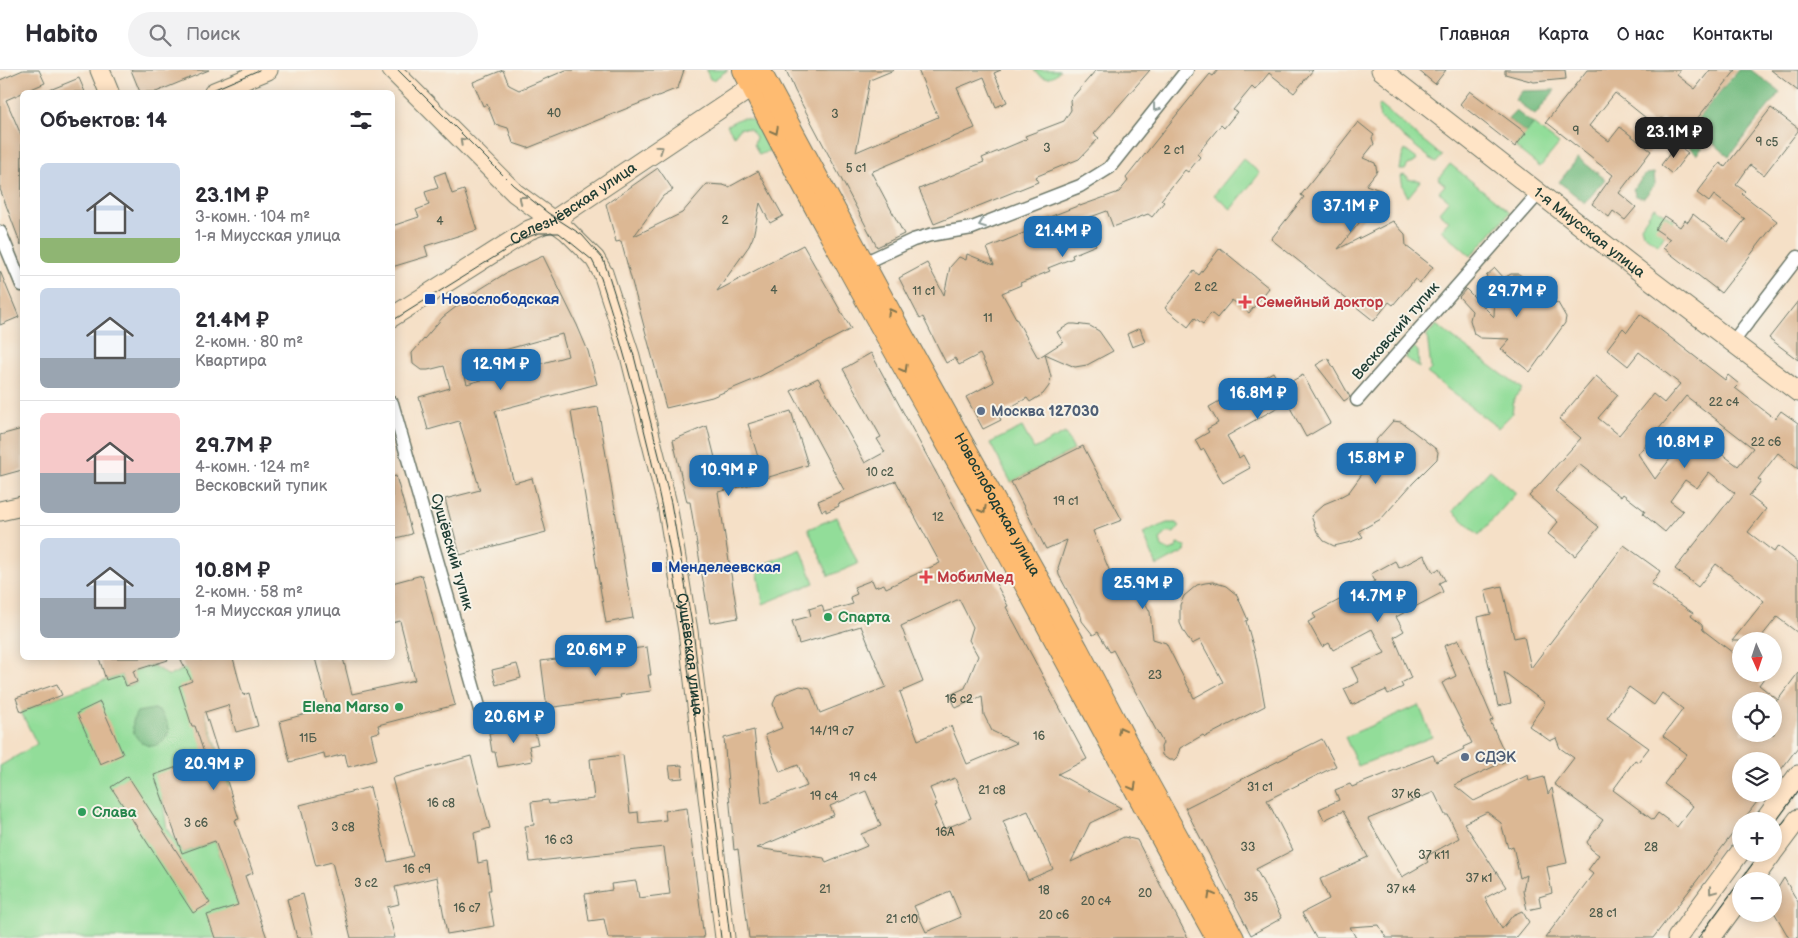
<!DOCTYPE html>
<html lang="ru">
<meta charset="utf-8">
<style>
body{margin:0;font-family:"Balsamiq Sans",sans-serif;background:#f2f2f3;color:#2b2b33;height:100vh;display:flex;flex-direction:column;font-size:19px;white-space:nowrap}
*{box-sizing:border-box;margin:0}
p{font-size:16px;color:#7c7c81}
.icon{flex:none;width:28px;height:28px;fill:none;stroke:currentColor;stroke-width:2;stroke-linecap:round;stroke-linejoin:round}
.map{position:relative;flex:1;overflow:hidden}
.side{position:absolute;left:20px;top:20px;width:375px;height:570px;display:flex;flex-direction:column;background:#fff;border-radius:8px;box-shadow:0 2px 12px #0003}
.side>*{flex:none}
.needle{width:32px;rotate:177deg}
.controls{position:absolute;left:1732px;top:562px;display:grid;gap:10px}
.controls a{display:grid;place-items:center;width:50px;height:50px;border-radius:50%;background:#fff;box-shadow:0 2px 12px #0003;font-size:25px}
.price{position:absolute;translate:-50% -42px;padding:0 11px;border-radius:10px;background:#1f6fb2;color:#fff;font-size:16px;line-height:32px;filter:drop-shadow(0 1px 2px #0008)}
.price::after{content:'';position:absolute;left:50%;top:30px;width:15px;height:11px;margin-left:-8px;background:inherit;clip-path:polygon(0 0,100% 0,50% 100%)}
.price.on{background:#222;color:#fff}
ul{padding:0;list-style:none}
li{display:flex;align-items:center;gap:15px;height:125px;padding:0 20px}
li+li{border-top:1px solid #e1e1e2}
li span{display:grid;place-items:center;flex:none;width:140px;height:100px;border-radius:8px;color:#555}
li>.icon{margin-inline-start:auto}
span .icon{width:60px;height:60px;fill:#fffc;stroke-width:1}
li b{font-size:21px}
h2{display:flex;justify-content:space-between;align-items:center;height:60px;padding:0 20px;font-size:21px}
header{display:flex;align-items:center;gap:30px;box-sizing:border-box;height:70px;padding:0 25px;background:#fff;border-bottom:1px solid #e1e1e2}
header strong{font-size:24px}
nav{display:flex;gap:28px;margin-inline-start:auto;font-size:18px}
.search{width:350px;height:45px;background:#f2f2f3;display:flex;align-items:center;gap:12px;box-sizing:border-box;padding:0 18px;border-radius:28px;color:#7c7c81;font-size:19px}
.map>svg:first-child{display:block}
</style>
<header>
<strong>Habito</strong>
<div class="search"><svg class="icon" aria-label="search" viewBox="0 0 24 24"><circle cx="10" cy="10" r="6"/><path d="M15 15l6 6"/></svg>Поиск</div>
<nav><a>Главная</a><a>Карта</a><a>О нас</a><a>Контакты</a></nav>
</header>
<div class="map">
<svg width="1798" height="868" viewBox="0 0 1798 868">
<rect width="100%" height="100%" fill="#f7f3e8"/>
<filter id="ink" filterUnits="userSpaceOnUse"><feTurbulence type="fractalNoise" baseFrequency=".02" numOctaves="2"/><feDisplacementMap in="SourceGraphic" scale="10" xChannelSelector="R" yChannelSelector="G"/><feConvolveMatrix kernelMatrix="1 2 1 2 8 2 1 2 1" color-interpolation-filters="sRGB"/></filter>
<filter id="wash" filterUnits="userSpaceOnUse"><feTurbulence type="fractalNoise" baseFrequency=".0096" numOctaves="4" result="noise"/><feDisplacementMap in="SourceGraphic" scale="20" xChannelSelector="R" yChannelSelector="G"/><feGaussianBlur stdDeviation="1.12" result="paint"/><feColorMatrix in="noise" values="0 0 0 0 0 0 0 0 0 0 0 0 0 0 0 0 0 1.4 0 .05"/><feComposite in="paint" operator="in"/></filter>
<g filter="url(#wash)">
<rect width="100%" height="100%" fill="#f5e0c7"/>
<path fill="#92dd99" stroke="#588d66" d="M706,0H728L713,10L710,9Z
M1034,0H1060C1052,10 1041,10 1034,0Z
M1380,35L1442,86L1436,93L1380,48L1378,38Z
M741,48C759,47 764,66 771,80L759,85L754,74L756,67L750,59L740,58L734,66L727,55Z
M1533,54L1559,74L1540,97L1515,77Z
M1405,80L1417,89L1415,92L1408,95L1405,100H1400L1402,87Z
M1243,89L1260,103L1231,139L1214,125Z
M1450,94L1510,142L1471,186L1441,160L1449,151L1439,142L1449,130L1439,122L1445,115L1438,109Z
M1405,105L1409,110H1418L1421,111L1408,127L1403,117L1401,106Z
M1654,137L1674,150L1658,175L1643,163L1641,156Z
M1436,255L1522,319L1514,328L1512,344L1498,358L1427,303L1431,299L1427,265Z
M1414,277L1418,281L1419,298L1405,287Z
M1022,357L1034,379L1065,363L1074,380L1011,412L990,373Z
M1490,400L1516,423L1479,465L1453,441Z
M837,447L858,494L829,506L808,459Z
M1167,453H1176L1180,456L1174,463L1169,462L1164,464L1160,470L1162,477L1170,481L1175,479L1178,474L1186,476L1185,481L1157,496L1143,463Z
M801,479L814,513L763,534L757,497Z
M204,589L209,605L188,613L199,645L205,642L230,716L188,720L162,726L167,759L183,783L215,771L250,868H0V696L37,674L21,642L62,625L122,605L126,616L137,613L133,601L152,595L169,606Z
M1419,635L1432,667L1358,696L1345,667Z"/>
<path fill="#75bc81" stroke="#4a7c5a" d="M1738,0H1751L1780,22L1729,86L1709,70L1697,84L1681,69Z
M1555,20L1535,45L1515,30L1522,21Z
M1516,41L1533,54L1526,63L1508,49Z
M1578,88L1605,109L1585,133L1559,112Z
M1654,103L1655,114L1644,128L1636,126L1633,119L1646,104Z
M154,639C165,642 167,652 169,661C159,692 120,669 137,642Z"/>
<g id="blocks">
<path fill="#dcb894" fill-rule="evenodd" d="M23,0H39L45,13L6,30L22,67L21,175L0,119V10Z
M131,0H209L156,22H140Z
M503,0L509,15L519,20L566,0H684L678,18L528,78L513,73L508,58L495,54L487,34L483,36L473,12Z
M786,0H894L870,10L856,82L938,47L918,0H1001L994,3L1007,32L996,37L984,7L957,18L975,58L871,102L904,164L877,177L795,21Z
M1096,0H1150L1094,64L1099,68L1079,89L1035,107L1038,112L934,154L919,119L984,92L982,88L1027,69L1025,66L1064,51L1071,40L1070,30Z
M1218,0H1313L1294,23L1269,3L1255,20L1252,17L1233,40L1237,42L1224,58L1221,55L1197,84L1200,87L1188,102L1185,100L1161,130L1164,132L1152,147L1148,144L1113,157L1107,141L1085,149L1096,175L1072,185L1073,188L1048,198L1050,201L1020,213L1021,215L1002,223L1038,288L1063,272L1057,262L1070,254H1075L1090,256L1099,261L1113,281L1087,295L1075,297L1045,284L1051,307L1049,316L1043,324L1030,332L1027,328L998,344L1001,350L983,359L966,327L994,312L980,284L959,295L955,288L946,293L923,247L920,249L899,208L927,193L944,225L950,197L959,187L966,190L967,184L994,195L987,178L1041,156L1039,151L1080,135V136L1119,122L1128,111L1126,108L1178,43L1210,4L1213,6Z
M1418,0H1446L1435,14Z
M1505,0H1565L1566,9L1534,12L1505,4Z
M1587,0H1680L1677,5L1695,19L1710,0H1736L1684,65L1662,48L1656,56L1615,23L1589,56L1609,71L1620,57L1651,81L1619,123L1636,137L1625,150L1613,141L1609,147L1592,134L1613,105L1546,52Z
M1771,0H1798V21Z
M79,8L85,22H45Z
M1470,21L1526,63L1515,77L1460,34Z
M1771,38L1798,58V61L1764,105L1750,95L1736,115L1745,121L1742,124L1777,151L1721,223L1663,178L1670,169L1655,159L1664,146L1680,157L1685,150L1688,152L1693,144L1728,172L1745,149L1714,125L1709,132L1697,123L1720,93L1725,97Z
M1358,52L1374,65L1372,68L1374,74L1363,88L1375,93L1377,101L1366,115L1380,120V127L1338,179L1393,151L1405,164L1406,176L1433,197L1420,213L1415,209L1393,235L1389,232L1374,251L1271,169L1304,127L1301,125Z
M1677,74L1688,83L1672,104L1661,95Z
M658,98L673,120L663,126L634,166L682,143L707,114L723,115L729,117L758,101L783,146L770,153L760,133L753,167L749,176L717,221L803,175L851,259L753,310L712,327L666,338L621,171L616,172L606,134Z
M445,102L452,124L464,120L477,160L425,176L428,186L392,197V156L419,147L416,140L429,135L425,122L438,118L434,106Z
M1220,178L1269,218L1249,243L1232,230L1217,248L1211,243L1203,254L1195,248L1188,257L1165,238L1194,201L1199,205Z
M543,186L577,255L588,281L597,314L495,341L514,413L532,408L546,462L460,485L445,429L480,420L459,351L428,360L419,327L450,318L444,296L428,300H421L413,294L412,283L443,247L474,223L506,203ZM562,264L568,286L467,314L461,292Z
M1495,198L1504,208L1511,204H1519L1546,224L1542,228L1558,233L1566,247L1565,253L1530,302L1501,279L1510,269L1480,268L1474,264L1470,250L1472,241L1459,227L1466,219L1494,247L1495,215L1486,206Z
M0,201L19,247L0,255Z
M1798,231V290L1769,268Z
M1640,244L1725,310L1728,305L1739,314L1735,318L1775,349L1781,341L1798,353V399L1778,383L1758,409L1761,411L1749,426L1766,439L1748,462L1774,482L1778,476L1798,492V563L1777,547L1758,571H1732L1764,531L1716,494L1698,517L1675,499L1735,423L1709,402L1697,418L1685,410L1670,431L1683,441L1665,462L1643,444L1645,441L1623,424L1621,427L1579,394L1555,421L1599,457L1575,486L1548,464L1558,452L1529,426L1581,368L1559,349L1596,306L1618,325L1598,348L1619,365L1653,324L1664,333L1680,314L1639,282L1628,296L1607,279L1623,258L1627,262ZM1686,326L1753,378L1738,396L1691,361L1655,409L1638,384Z
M1140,258L1145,272L1132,277L1127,264Z
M871,283L970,465L1008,536L1006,537L1087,689L1058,704L1121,738L1090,753L1071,792L1124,767L1137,770L1188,868H749L738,779L734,780L724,668L754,660L762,734L807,716L798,695L780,702L765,665L782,658L773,634L777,625L800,616L810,618L820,643L886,617L861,556L799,574L792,551L811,546L809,539L822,535L824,542L853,534L850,527L857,524L854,517L872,510L875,517L884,514L886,518L940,493L896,411L838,434L839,436L826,442V439L822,441L818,431L844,420L791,321L818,308L865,393L885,382L877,369L881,367L843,299ZM959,529L973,557L969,570L978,586L965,618L950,625L956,638L982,626L984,645L992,661L1017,673L967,694L951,656L918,670L900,622L923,612L901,556ZM955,708L971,748L944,759L934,736L937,735L930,718ZM866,721L881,756L861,764L867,776L826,793L824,788L757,778L834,745L830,736ZM1028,741L1053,799L1028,810L1003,751ZM950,821L961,847L926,862L914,836Z
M1328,288L1350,327L1344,331L1316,295Z
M1273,302L1281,317L1303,305L1330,353L1306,367L1287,332L1227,366L1239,388L1243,385L1250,398L1223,413L1204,379L1201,381L1195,370L1209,362L1207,359L1218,353L1209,337L1223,329L1227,336L1262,316L1259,310Z
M598,337L633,548L606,553L571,342Z
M791,341L808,395L753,412L754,414L718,422L738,548L710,553L690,432H687L673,370L707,356L720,408L761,397L748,354Z
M1393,351L1401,352L1436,379L1438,382L1437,389L1413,413L1381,449L1359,461L1363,467L1351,472L1334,476L1324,471L1317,462L1311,446L1324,434L1336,429L1349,422L1373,389L1370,386L1377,369Z
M22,359V400L0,406V365Z
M1083,376L1122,450L1093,461L1120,526L1137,517L1150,542L1153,569L1166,573L1194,628L1223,612L1200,570L1192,574L1184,562L1180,553V535L1184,526L1197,515L1205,513L1213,512L1226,516L1237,525L1248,550L1246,551L1255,583L1265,636L1205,667L1203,665L1180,678L1177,687L1174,690H1169L1162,685L1161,677L1163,673L1113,580L1110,582L1098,562L1093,565L1082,551L1081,546L1059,505L1058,498L1067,470L1046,479L1011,412Z
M396,406L412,464L392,469V407Z
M1624,475L1660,501L1651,514L1693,543L1691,546L1702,555L1703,560L1741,589V604H1767L1759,615L1778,630L1798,603V677L1774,709V691H1741V724H1763L1653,868H1545L1593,804L1588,800L1599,785L1591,779L1587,772L1603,750L1554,714L1574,688L1560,678L1556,668L1550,671L1529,656L1545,633L1504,602L1511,633L1498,636L1478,547L1491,544L1485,520L1502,516L1514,568L1524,566L1531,598ZM1629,617L1654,635L1662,623L1683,639L1663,666L1687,684L1664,714L1693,736L1677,757L1658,743L1653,750L1613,720L1635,690L1638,692L1649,678L1607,648ZM1741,631H1777L1774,635V664H1741Z
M1424,485L1433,502L1439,499L1445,510L1439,513L1443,522L1396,547L1404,561L1394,567L1411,608L1401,613L1403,617L1388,624L1386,620L1352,635L1344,619L1359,612L1352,598L1385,583L1372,559L1333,580L1329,573L1322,577L1308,552L1316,548L1313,544L1375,511L1371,504L1395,491L1399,498Z
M422,505L455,635L378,655L380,662L371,664L377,689L348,697L345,684L325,689L324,683L290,692L280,651L328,638L315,588H343L352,624L415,610L400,551L392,553V513Z
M1459,570L1493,650L1490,651L1508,690L1454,715L1474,731L1528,705L1529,711L1544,707L1548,724L1552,718L1567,793L1547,797L1552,823L1539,827L1541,837L1527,840L1523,821L1526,805L1520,808L1513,776L1508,778L1501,753L1487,742L1464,753L1506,817L1485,828L1502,859L1513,845L1522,841L1529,852L1516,868H1386L1379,855L1350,857L1356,868H1316L1302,843L1329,829L1320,809L1368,787L1343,741L1324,750L1319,739L1339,730L1335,720L1350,714L1352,717L1433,685L1436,692L1464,679L1463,677L1472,673L1442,613L1456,606L1444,576ZM1434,722L1445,745H1448L1459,768L1425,787L1428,792L1402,807L1368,749Z
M647,577L651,605H648L651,621L620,625L621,628L547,638L541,591Z
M99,588H167L168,590L133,601L137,612L126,616L122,605L106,610Z
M180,588H199L200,590L209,588H233L243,625L249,623L258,656L236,662L228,635L205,642L239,749L235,750L253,803L245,806L267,868H215L207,845L238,835L215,771L182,783L154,705L180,696L208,695L195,656H192L179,616L192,611Z
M517,594L521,608L496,615L492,600Z
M57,614L62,625L21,642L16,628Z
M100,632L123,684L100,694L77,643Z
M531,649L538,674L529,676L532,691L498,697L495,682H492L489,663L520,658L518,651Z
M1322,669L1336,696L1267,730L1293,780L1256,799L1282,848L1251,865L1185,738Z
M623,685L630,743L638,742L639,753L666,750L665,741L687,738L704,868H608L604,849L589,851L585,824L612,820L611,814L636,811L639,828L670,824L664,777L530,792L525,756L534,755L531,732L548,730L549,734L594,729L590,689Z
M471,686L490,758L474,763L478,793L487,791L491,820H488L494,856L447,864L437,807L395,817L399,834L387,837L395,868H351L332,792L316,796L300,735L370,717L388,792L413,786L392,708Z
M682,695L683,708L671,709L669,696Z
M128,706L210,833L193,843L111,717Z
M1784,808L1798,832V868H1789L1774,842V824Z
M303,824L314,868H297L287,829Z"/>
</g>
</g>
<g filter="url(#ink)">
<use href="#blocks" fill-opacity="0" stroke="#6a7667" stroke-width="1"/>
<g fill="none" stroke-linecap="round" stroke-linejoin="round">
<defs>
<path id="street" d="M0,162L22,215
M864,193L913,170L930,165L972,158L1080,116L1109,98L1187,0
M1732,273L1798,187
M1357,330L1539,123
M392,333L480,640"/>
<g id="secondary">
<path d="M100,0L109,22"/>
<path id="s1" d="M392,0L515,123L567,161L595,189L603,203L630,286L667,434L688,561L725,868"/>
<path id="s2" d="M1381,0L1648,208L1798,322"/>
<path d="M214,22L268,0"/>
<path id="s3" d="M392,247L529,160L554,150L752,17"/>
<path d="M0,441L22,436"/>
<path d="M1764,751L1798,705"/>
<path d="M1774,781L1798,749"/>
<path d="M1752,811L1772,784"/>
<path d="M1677,868L1741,781"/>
<path d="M1711,868L1741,827"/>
</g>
<g id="primary">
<path d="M743,0C820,154 907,303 991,453C1067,591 1139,731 1216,868"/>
<path id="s4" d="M760,0L904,267L1078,579L1148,712L1234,868"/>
</g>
</defs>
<use href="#street" stroke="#6a7667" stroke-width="15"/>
<use href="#secondary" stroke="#6a7667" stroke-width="21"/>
<use href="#primary" stroke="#6a7667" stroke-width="22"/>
<use href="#street" stroke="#fff" stroke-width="12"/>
<use href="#secondary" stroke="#ffe4c6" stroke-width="19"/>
<use href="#primary" stroke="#febb71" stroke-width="20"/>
<path stroke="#1f3d34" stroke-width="1" d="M398,0L513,115L548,143L582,165L603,189L608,203L634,286L671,433L693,560L730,868
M208,22L259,0
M392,251L525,168L539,163H559L592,190L601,208C625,283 646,361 662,438C690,580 703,725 721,868
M1774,754L1798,721
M1774,765L1786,749
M1698,868L1760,784"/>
</g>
<defs><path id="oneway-chevron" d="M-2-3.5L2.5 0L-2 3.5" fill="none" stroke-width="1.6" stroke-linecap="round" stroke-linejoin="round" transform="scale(1.25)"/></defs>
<g stroke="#8f9e9a">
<use href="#oneway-chevron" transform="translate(1156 38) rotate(128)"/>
<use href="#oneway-chevron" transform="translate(982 154) rotate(159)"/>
</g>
<g stroke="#83764f">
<use href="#oneway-chevron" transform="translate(775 61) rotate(62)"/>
<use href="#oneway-chevron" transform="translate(891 242) rotate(-118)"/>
<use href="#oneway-chevron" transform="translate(904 299) rotate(61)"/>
<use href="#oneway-chevron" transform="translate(983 440) rotate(61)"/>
<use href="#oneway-chevron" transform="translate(1121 660) rotate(-118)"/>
<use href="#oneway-chevron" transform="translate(1133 717) rotate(62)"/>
<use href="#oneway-chevron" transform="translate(1211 825) rotate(-119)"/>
</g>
<g stroke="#8f907d">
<use href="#oneway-chevron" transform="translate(463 71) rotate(-135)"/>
<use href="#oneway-chevron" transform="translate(660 79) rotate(-34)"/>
<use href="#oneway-chevron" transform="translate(522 129) rotate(-142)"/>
<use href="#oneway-chevron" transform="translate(1712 821) rotate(127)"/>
</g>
</g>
<g fill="#1a4fb4" stroke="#f7f3e8" stroke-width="2">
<rect x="424" y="223" width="12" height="12" rx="2.5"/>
<rect x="651" y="491" width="12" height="12" rx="2.5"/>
</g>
<g fill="#e0444e" stroke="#f7f3e8" stroke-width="2">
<path d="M1242.5 224.5h5v5h5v5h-5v5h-5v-5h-5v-5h5z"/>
<path d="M923.5 499.5h5v5h5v5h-5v5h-5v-5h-5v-5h5z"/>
</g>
<g fill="#5c6f8a" stroke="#f7f3e8" stroke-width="2">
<circle cx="981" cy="341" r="5"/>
<circle cx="1465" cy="687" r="5"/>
</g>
<g fill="#2e9e5b" stroke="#f7f3e8" stroke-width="2">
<circle cx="828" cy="547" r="5"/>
<circle cx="399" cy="637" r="5"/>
<circle cx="82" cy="742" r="5"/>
</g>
<g text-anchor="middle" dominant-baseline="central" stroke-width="4" stroke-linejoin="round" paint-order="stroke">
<g font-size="12" fill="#4e5c4c">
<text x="554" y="43">40</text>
<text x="835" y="44">3</text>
<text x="1576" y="61">9</text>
<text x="1767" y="72">9 с5</text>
<text x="1047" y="78">3</text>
<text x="1174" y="80">2 с1</text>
<text x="856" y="98">5 с1</text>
<text x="725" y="150">2</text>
<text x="440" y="151">4</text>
<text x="1206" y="217">2 с2</text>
<text x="774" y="220">4</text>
<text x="924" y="221">11 с1</text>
<text x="988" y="248">11</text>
<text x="1724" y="332">22 с4</text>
<text x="1766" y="372">22 с6</text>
<text x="880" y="402">10 с2</text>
<text x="1066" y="431">19 с1</text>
<text x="938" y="447">12</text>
<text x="1155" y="605">23</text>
<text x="959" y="629">16 с2</text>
<text x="832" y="661">14/19 с7</text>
<text x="1039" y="666">16</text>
<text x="308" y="668">11Б</text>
<text x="863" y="707">19 с4</text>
<text x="1260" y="717">31 с1</text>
<text x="992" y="720">21 с8</text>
<text x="1406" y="724">37 к6</text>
<text x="824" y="726">19 с4</text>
<text x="441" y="733">16 с8</text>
<text x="196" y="753">3 c6</text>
<text x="343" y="757">3 с8</text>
<text x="945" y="762">16А</text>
<text x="559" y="770">16 с3</text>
<text x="1248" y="777">33</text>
<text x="1651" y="777">28</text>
<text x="1434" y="785">37 к11</text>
<text x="417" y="799">16 с9</text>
<text x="1479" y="808">37 к1</text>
<text x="366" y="813">3 с2</text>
<text x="825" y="819">21</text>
<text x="1401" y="819">37 к4</text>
<text x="1044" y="820">18</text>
<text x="1145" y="823">20</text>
<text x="1251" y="827">35</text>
<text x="1096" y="831">20 с4</text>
<text x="467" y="838">16 с7</text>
<text x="1603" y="843">28 с1</text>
<text x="1054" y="845">20 с6</text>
<text x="902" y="849">21 с10</text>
</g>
<g font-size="15" fill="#1f3d34" stroke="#f7f3e8">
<text stroke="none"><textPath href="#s3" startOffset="214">Селезнёвская улица</textPath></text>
<text stroke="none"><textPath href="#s2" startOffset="264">1-я Миусская улица</textPath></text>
<text transform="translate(1396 261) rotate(-49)">Весковский тупик</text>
<text stroke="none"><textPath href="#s4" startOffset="495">Новослободская улица</textPath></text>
<text transform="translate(452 482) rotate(74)">Сущёвский тупик</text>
<text stroke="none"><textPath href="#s1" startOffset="686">Сущёвская улица</textPath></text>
</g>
<g font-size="15" font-weight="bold" fill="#164399" stroke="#f7f3e8" text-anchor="start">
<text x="441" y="229">Новослободская</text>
<text x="668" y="497">Менделеевская</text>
</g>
<g font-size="15" font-weight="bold" fill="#be3a42" stroke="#f7f3e8" text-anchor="start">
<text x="1256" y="232">Семейный доктор</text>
<text x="937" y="507">МобилМед</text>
</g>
<g font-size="15" font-weight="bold" fill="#4e5e75" stroke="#f7f3e8" text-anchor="start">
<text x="991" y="341">Москва 127030</text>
<text x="1475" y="687">СДЭК</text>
</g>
<g font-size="15" font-weight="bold" fill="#27864d" stroke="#f7f3e8" text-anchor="start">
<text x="838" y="547">Спарта</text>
<text x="389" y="637" text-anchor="end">Elena Marso</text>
<text x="92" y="742">Слава</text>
</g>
</g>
</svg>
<div class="controls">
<a><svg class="needle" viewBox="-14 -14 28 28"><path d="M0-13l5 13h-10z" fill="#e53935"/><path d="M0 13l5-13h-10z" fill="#7c7c81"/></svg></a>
<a><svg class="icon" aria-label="locate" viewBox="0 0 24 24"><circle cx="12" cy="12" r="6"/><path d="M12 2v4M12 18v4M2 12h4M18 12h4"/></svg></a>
<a><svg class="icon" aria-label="layers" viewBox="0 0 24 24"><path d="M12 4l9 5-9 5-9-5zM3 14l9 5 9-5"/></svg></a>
<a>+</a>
<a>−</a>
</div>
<b class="price on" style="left:1674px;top:89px">23.1M ₽</b>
<b class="price" style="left:1351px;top:163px">37.1M ₽</b>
<b class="price" style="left:1063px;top:188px">21.4M ₽</b>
<b class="price" style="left:1517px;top:248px">29.7M ₽</b>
<b class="price" style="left:501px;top:321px">12.9M ₽</b>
<b class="price" style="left:1258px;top:350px">16.8M ₽</b>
<b class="price" style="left:1685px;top:399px">10.8M ₽</b>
<b class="price" style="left:1376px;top:415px">15.8M ₽</b>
<b class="price" style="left:729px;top:427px">10.9M ₽</b>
<b class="price" style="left:1143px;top:540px">25.9M ₽</b>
<b class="price" style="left:1378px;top:553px">14.7M ₽</b>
<b class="price" style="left:596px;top:607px">20.6M ₽</b>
<b class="price" style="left:514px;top:674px">20.6M ₽</b>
<b class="price" style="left:214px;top:721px">20.9M ₽</b>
<section class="side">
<h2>Объектов: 14<svg class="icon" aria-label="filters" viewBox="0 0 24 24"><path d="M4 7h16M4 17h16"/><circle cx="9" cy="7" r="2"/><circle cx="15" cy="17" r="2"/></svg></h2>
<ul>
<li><span style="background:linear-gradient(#c9d6e8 75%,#8fb573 0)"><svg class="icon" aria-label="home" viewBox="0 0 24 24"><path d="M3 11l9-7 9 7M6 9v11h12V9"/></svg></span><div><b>23.1M ₽</b><p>3-комн. · 104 m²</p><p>1-я Миусская улица</p></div></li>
<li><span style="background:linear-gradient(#c9d6e8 70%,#9aa5b1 0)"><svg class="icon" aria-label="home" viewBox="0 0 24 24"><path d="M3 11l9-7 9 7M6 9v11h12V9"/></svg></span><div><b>21.4M ₽</b><p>2-комн. · 80 m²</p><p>Квартира</p></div></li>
<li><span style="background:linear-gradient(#f6c9c9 60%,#9aa5b1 0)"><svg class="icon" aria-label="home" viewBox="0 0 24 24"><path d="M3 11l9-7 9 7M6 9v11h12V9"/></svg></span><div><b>29.7M ₽</b><p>4-комн. · 124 m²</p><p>Весковский тупик</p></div></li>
<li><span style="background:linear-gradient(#c9d6e8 60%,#9aa5b1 0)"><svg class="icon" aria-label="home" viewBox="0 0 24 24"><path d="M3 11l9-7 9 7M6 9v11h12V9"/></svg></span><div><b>10.8M ₽</b><p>2-комн. · 58 m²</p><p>1-я Миусская улица</p></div></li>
</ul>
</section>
</div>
